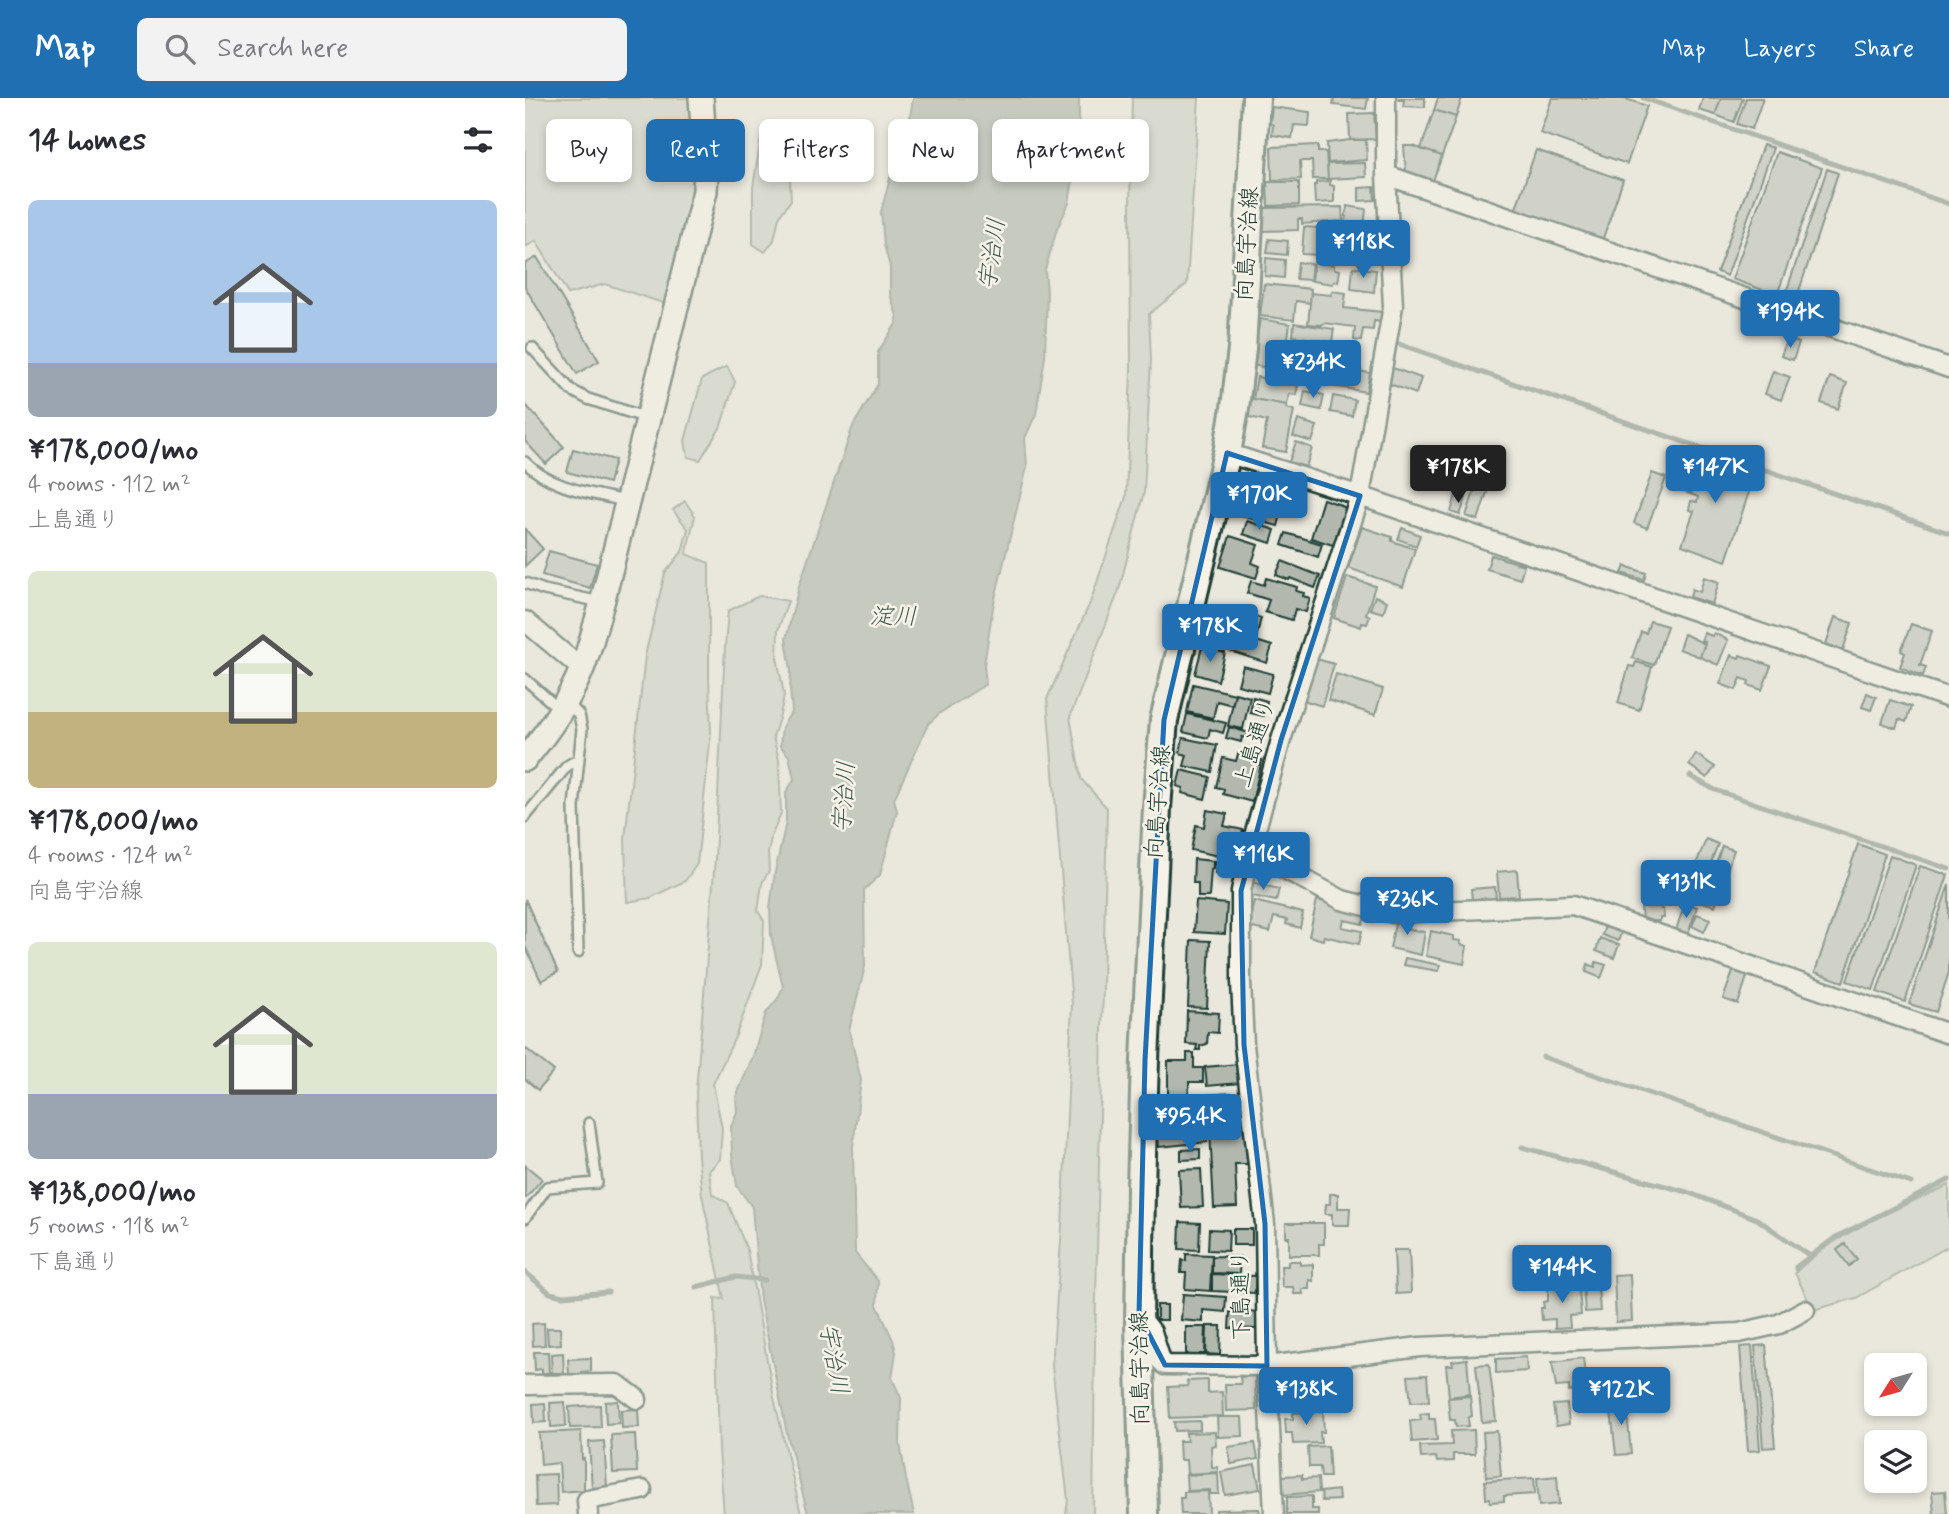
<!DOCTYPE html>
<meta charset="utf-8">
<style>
body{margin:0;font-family:Mynerve,"Klee One",sans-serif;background:#f2f2f3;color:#2b2b33;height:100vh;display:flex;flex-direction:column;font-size:26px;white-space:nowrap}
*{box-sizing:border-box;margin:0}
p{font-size:23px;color:#7c7c81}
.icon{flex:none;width:38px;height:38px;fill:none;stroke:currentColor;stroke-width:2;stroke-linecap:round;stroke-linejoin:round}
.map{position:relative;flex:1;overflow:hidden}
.details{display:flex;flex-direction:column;background:#fff;width:525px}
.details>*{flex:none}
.banner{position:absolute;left:21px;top:21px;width:665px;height:63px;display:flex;gap:14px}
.needle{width:46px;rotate:233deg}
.controls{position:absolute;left:1339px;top:1255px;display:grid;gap:14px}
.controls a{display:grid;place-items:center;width:63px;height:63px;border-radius:10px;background:#fff;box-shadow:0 4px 10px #0003;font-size:35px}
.price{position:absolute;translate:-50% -60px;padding:0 16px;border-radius:7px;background:#1f6fb2;color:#fff;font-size:23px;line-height:46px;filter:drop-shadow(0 2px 4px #0008)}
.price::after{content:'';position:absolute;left:50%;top:42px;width:21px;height:16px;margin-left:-10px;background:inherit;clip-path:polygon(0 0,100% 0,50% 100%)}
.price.selected{background:#222;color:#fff}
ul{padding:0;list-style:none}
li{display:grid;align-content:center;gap:14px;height:371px;padding:0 28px}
li span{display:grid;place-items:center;height:217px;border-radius:10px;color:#555}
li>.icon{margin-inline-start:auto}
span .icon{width:126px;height:126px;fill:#fffc;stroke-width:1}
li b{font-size:30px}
h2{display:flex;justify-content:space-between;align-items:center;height:84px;padding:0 28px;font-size:30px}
.pill{padding:0 24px;border-radius:10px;background:#fff;box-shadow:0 4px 10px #0003;font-size:24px;line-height:63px}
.pill.selected{background:#1f6fb2;color:#fff}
header{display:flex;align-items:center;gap:42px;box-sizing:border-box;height:98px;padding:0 35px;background:#1f6fb2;color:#fff}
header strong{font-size:33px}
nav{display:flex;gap:38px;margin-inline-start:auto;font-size:24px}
.search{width:490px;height:63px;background:#f2f2f3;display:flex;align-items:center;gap:18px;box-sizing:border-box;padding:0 24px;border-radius:10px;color:#7c7c81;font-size:26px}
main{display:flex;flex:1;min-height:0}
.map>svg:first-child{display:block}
</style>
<header>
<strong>Map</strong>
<div class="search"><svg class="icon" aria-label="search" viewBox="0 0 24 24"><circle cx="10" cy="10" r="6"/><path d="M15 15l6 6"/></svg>Search here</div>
<nav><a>Map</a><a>Layers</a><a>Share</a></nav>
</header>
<main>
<section class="details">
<h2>14 homes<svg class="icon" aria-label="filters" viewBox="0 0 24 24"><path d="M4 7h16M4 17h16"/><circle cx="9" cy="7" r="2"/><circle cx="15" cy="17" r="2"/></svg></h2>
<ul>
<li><span style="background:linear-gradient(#a9c7e8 75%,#9aa5b1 0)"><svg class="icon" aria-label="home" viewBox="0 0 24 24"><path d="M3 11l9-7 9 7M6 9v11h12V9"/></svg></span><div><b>¥178,000/mo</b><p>4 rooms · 112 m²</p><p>上島通り</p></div></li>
<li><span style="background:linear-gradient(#dfe7d0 65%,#c2b280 0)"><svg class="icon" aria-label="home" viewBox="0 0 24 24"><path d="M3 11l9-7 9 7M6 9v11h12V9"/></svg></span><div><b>¥178,000/mo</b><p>4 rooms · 124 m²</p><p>向島宇治線</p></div></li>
<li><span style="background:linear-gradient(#dfe7d0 70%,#9aa5b1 0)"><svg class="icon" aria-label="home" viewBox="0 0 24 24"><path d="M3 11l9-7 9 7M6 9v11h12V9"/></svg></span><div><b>¥138,000/mo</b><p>5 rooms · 118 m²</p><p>下島通り</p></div></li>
</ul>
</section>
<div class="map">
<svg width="1424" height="1416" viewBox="0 0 1424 1416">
<rect width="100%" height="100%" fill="#eae8dd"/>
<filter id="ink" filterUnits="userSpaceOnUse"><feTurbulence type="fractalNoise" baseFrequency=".0143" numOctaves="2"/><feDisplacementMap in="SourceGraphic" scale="14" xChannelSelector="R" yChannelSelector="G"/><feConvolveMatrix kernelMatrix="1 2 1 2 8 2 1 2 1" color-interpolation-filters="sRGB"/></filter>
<g filter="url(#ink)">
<path fill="#c8ccc1" stroke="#74847a" stroke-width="2" d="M0,0H166L172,91L144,207L80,186L43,196L11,143L0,149Z
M607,0H674L662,186L624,216L626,262L619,394L594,492L545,619L556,681L582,710L570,1242L568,1416H541L543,1402L527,1268L537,1129L547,907L522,601L565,505L601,399L606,272L605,107Z
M236,40L260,41L264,63L266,102L254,119L249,142L240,154L228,146V89Z
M202,268L210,284L195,330L175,362L163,359L160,343L177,281Z
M160,403L170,418L161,456L184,465V579L186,635L172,766L160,783L125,800L102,804L100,741L120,558L140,475L157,454L163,431L148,412Z
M234,498L263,503L253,532L252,559L259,597L255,617L248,639L254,662L256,715L246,739L243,755L244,773L237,785L233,813L239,823L237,866L211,937L188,986L197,1030L195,1061L184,1073L187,1096L203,1105L222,1152L248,1295L276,1416H199L194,1351L190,1200L199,1201L177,1097L173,1058L171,994L190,761L200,549L203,513Z
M1424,1087V1148L1331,1200L1288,1212L1270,1175C1312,1133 1371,1112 1424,1087Z"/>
<path fill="#9ca69c" stroke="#6a7c72" stroke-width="2" d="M388,0H554V47L544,105L532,131L520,172L522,194L520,259L511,316L500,340L502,369L468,509L459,567L461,586L415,615L403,626L369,701L372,713L355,777L339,792L340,869L324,932L336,982L328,1049L330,1155L353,1183L352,1207L368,1242L371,1254L367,1280L376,1300L375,1346L381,1381L389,1416H283L262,1336L235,1202L227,1109L212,1088L207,1057L206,1028L212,1014L211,999L228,958L241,915L253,900L258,889L246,838L245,809L250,774L261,724V695L269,681L264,658L255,648L257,629L267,613L265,591L266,572L261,541L274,488L328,328L353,286V254L371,226L372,218L365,196V169L359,147L356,114L379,28L385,20Z"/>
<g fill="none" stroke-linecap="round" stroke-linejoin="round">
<path stroke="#6a7c72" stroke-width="5" d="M1118,0L1424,106
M868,244L1424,435
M1165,678L1190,692L1424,771
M1018,959L1386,1085
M997,1049L1162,1094L1232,1121L1285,1158
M1271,1171V1169L1311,1139L1424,1082
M0,1174L25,1195L38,1198L83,1194
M171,1189L211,1179L240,1182"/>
</g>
<path fill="#b2b8ae" stroke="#1f3d34" stroke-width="2" d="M809,0H843L841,11L808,7Z
M874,0H900V9L878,8L879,2H874Z
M913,0H937L931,19L909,12Z
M1027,0H1098L1122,8L1102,66L1015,35Z
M1178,0H1196L1190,17L1174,12Z
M1196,0H1218L1209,24L1190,17Z
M1221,0H1238L1227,31L1212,26Z
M747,9L785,14L784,28L769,27L767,40L747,37L748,27L745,25Z
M909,12L931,19L917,58L896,51Z
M849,15L851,41L825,42L824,16Z
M825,42H841L842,62L803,65L802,45Z
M793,47V54H801L803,81H788L787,63H775L776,81L747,82L746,49Z
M1238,47L1248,50L1202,178L1192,174Z
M879,48H888L917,58L907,85L881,75Z
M1011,52L1098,82L1077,143L990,113Z
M1252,54L1297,70L1252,197L1207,181Z
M840,65L841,79L803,81L802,66Z
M1302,71L1313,75L1272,199L1261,195Z
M805,83V87L809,88V104L790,105L789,87H791V84Z
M742,84H774V107L743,108Z
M849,89L850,102L834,103V90Z
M822,108L841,111L839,130L820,128Z
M817,109L818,123L777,126V121H773V132L737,133L736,110Z
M779,129L796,130L795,157L777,156Z
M825,132L849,133L848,150L856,151V158L825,157Z
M744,141L763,143L762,157L742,155Z
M12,159L74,263L52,276L0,189V166Z
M741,160L760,162L759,180L740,178Z
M773,164L787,166L785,182L771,181Z
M789,164L809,167V171L815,172L813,184L809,183L808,186L787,183Z
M828,169L851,172L849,194L826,191Z
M739,186L786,191L785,205L771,203L769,222L735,218Z
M807,193L821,195L819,210L857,214L856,224L849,223L848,232L838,231L836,243L829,242L830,229L799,225L797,227L783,226L786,195L806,197Z
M735,221L765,226L762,246L771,247L769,258L752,255L749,271L727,267Z
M769,225L809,231L807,244L768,238Z
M1262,241L1274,245L1268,262L1256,258Z
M774,247L801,253L795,284L767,279Z
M817,270L845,275L841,294L802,287L805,271L815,274Z
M868,270L896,280L891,296L862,285Z
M1248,273L1265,279L1256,302L1240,296Z
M732,279L773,287L771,297L764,296L762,307L728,301Z
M1305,279L1322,285L1313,311L1296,305Z
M780,293L799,297L796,312L777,308Z
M808,298L830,302L827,318L805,314Z
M724,300L762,307L761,310L769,312L761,354L737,350L742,323L720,318Z
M0,306L39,349L21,366L0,343Z
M773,322L792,328L787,344L768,338Z
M771,344L787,350L781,369L764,364Z
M48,351L90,362L84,385L42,374Z
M1169,356L1230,376L1201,463L1157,447L1169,413L1164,412L1166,403L1172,404L1173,399L1157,393Z
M1127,375L1141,380L1122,430L1109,425Z
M954,378L966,382L953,422L941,418Z
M731,379L756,386L750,407L758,409L753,428L706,415L712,393L726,397Z
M931,397L941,400L935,417L926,414Z
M798,401L813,406L819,409L822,414L811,448L786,440Z
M722,423L750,432L746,445L718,436Z
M837,429L867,439V443L890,451L878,489L823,470Z
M877,430L895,437L891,448L873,441Z
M0,431L18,451L0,468Z
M761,435L797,446L793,459L757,447Z
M705,438L733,447L727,465L735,468L731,480L695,469Z
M24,453L72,466L65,490L17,477Z
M966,457L999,467L995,481L962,471Z
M757,463L795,478L790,490L765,480L764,482L751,477Z
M1100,468L1121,475L1119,482L1097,475Z
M822,479L850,488L841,516L845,518L842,526L837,525L836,529L809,520Z
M1179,479L1194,484L1187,506L1165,499L1167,491L1175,494Z
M741,480L772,489L771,493L779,495L778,498L785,500L781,514L770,511L767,522L740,514L744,502L722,495L726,483L739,487Z
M850,498L862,503L858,515L845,511Z
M705,512L736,520L731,541L699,532Z
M1310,519L1327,525L1318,552L1301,546Z
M1125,523L1142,528L1129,567L1107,560L1116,534L1121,535Z
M1386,526L1407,533L1395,567L1401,569L1398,578L1375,569L1380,555L1376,553Z
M693,531L747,548L742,565L680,545L682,539L690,541Z
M1179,535L1187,538L1189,535L1203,542L1193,567L1175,559L1180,544L1176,543Z
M1159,536L1180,546L1175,559L1154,551Z
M677,549L700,555L693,583L670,576Z
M1206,557L1214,560L1215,557L1246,568L1237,592L1223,587L1224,583L1216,580L1211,592L1195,586Z
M788,560L809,566L797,608L775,601Z
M1111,564L1127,569L1114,612L1093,605L1104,568L1109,569Z
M718,568L748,576L743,595L713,587Z
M811,576L858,591L850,617L803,602Z
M668,586L710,596L707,607L692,603L688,620L662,614Z
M710,595L725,599L718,631L703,628Z
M1342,595L1351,599L1346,612L1337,609Z
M728,599L742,603L739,618L725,615Z
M1365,602L1386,609L1381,624L1374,621L1371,630L1357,625Z
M662,616L701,625L698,635L685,631L683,640L658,634Z
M704,629L724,635L722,640L717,639L716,644L701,640Z
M658,640L692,647L687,674L659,668L662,657L655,655Z
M713,656L737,662L727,704L698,696L699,691L691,689L698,660L711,663Z
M1171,656L1190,669L1182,680L1164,667Z
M656,672L685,679L680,701L657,695L658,690L652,688Z
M682,712L702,716L699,728L718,732L712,762L666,752L671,727L679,729Z
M1181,741L1193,746L1172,802L1159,797Z
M1333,746L1360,756L1318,884L1290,874Z
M1197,748L1209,752L1190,808L1178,804Z
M1365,757L1391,767L1348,892L1322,883Z
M669,761L688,763V770L686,771L684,799H673V785H668Z
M691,763H702V775H690Z
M1395,768L1423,777L1380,904L1352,894Z
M992,772L994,798L974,799L972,774Z
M726,784L754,791L751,803L723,797Z
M1424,786V874L1411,914L1384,906Z
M970,789L971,801L947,802L946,791Z
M0,801L33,874L16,883L0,848Z
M792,802L841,813L838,826L819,822L817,829L837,833L834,846L799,838L798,842L784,838Z
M671,803L702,806L700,836L669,834Z
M729,803L778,815L775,830L761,826L762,822L749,819L745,834L723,829Z
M1160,805L1172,809L1162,839L1150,835Z
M1116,809H1136V811H1138L1139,820H1135V823H1117Z
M872,816L886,819L883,831L900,834L896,857L865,850Z
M1172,816L1185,821L1179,834L1167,828Z
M1081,825L1098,831L1093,843L1077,837Z
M906,833L929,838V842L936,843L935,846L942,848L939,866L901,858Z
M1075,840L1094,847L1089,860L1071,853Z
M666,842L685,843L682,910L663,909Z
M880,860L915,867L914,873L878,867Z
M1071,864L1081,867L1076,880L1061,874L1063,866L1070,869Z
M1209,871L1223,876L1213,906L1198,901Z
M662,913L694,915L693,935L683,934L682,946L675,948V952H671L672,947L661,946Z
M0,950L29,973L13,992L0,981Z
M662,955H669V970H678V984H664V998H643V963H662Z
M713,966L715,985L682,988L680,969Z
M706,995L709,1025L681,1027L680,1018L672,1019L670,998Z
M671,1013L672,1019H680L682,1044L634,1049L631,1020L649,1019V1015Z
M721,1030L723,1066H710L712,1109L689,1110L685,1032Z
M675,1051V1061L656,1062V1052Z
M0,1067L17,1081L1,1100L0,1099Z
M676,1071L678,1109L656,1110L654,1072Z
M805,1096H813V1110H825L824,1127H807V1116H800L801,1106H805Z
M655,1124L675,1125L674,1152L654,1151Z
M761,1125H799V1146H794V1157H764V1139H761Z
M684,1131L704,1132L703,1153L683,1152Z
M708,1131H727V1147H708Z
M1320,1146L1332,1161L1324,1168L1312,1152Z
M869,1152H884L886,1195L871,1196Z
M661,1156L687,1157L685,1193L660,1191L661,1175H656L657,1162L661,1163Z
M687,1158L715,1159L714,1176L687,1175Z
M763,1163H775V1167L788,1166V1183L784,1182V1191H777L778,1196H769L768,1189H757L756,1168H763Z
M687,1176L730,1178V1195L687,1193Z
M1105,1176L1107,1223L1091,1224L1089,1177Z
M1054,1188L1056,1217L1044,1218L1045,1229L1030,1230V1221L1017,1222L1016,1210H1019L1018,1204L1023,1203V1189Z
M1073,1188L1075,1213L1060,1214L1058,1189Z
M658,1196L701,1199L700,1214L678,1212V1224L656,1222Z
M632,1207H642V1222H632Z
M714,1209L723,1210V1213L732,1214L731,1231L704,1230L705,1214H714Z
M19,1225L20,1247L8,1248L7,1226Z
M682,1228H696L695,1257L681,1256Z
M661,1229H681L680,1256H675V1260H663V1256L661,1255Z
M22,1230H35L36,1246L23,1247Z
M1241,1247L1250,1349L1238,1350L1230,1248Z
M1227,1248L1235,1352L1223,1353L1215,1249Z
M9,1254H23L24,1275H17V1271L10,1272Z
M38,1255L39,1275H27L26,1256Z
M1001,1259L1002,1273L971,1275V1261Z
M66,1260V1273L57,1274V1277L44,1278L43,1261Z
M1058,1260L1062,1291L1044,1293V1288L1031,1289L1027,1264Z
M942,1261L945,1296L924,1299L921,1267H928L927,1263Z
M964,1266L971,1323L957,1324L951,1267Z
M787,1273H801L803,1305L789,1306Z
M902,1277L904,1303L886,1304L883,1278Z
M730,1278L731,1312L701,1313L700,1286H716L715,1279Z
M750,1280H768L769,1292L785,1291V1307L751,1308Z
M683,1282V1295L697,1294L698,1318L645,1320L643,1289L663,1288L662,1283Z
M945,1298L947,1318L943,1320L944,1328L931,1329L930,1322H925L923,1300Z
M1101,1302L1106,1356L1091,1357L1085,1304Z
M93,1303L94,1325L81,1326L80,1304Z
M40,1304L41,1328L26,1329L25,1305Z
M20,1305L21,1324L9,1325L8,1306Z
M1042,1306L1044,1326L1031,1328L1028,1307Z
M75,1307L76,1329L45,1330L44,1309Z
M113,1311L114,1329L97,1330L96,1312Z
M798,1313L799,1334H795L796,1345L768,1346L767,1335H761L760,1321H768V1315Z
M904,1315V1321H910L912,1342L887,1344L885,1323L896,1322L895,1316Z
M692,1319H717L718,1338L693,1339Z
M675,1323V1332L650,1333L649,1324Z
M949,1332L950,1356H928V1363L912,1364L911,1359L896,1360L895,1348L927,1347L926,1333Z
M56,1333L57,1361L59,1360V1392L36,1394L34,1365L16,1367L14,1335Z
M972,1333L976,1378L961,1379L958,1334Z
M690,1334L691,1347L686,1348L687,1369H692L693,1374L662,1376L661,1362H655L654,1343H662L661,1335Z
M110,1336L112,1374L88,1375L86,1337Z
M79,1343L82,1389L67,1390L64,1344Z
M730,1345L733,1361L706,1366L703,1349Z
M803,1348L805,1379H796L795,1369H784L783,1349Z
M730,1367L735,1391L700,1397L696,1374Z
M693,1375L694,1396H685V1392L662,1393L661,1377Z
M31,1376L32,1407L11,1408L10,1377Z
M777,1377V1381L793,1380L794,1394L758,1397L757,1378Z
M1032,1378L1034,1406L1014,1408L1012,1380Z
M1009,1380L1010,1396L979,1398V1403L965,1404V1400L961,1401L960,1383Z
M813,1392L814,1402L797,1403L796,1394Z
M683,1393L684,1416H656L655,1400H659V1394Z
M1420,1393L1422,1416H1409L1407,1394Z
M787,1398V1411H793V1416H762V1399Z
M734,1411L735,1416H691V1412Z"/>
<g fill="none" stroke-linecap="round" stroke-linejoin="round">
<defs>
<path id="service" d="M7,250L46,292L63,301L122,320
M0,364C26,391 66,395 101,403
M0,485L19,492L76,504
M0,581L34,611
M41,603L54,617L57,631L49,709L53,854
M0,719L42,668L54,661
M0,1120L22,1089L72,1085L64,1025"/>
<path id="minor" d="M861,77L1424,270
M702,355L835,398L1424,600
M0,523L57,571
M725,752L817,802L868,815L1048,807L1424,936
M614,1217L627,1234L636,1263L640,1267L742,1268L895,1249L1214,1235L1254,1226L1280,1212
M0,1287L92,1286L112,1301
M63,1416L62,1402L117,1392
M749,1416L742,1268L740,1126L719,947L716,884V793L725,752L756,642L835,398L868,208L861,77V0"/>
<path id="tertiary" d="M0,661C22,635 43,605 56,573C65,552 70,527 77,505L180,93L181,70L176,0"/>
<path id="secondary" d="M619,1416L614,1226L616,1089L620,962L632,710L639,622L702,355L710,310L717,251L731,0"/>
</defs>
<use href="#service" stroke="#1f3d34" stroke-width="14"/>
<use href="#minor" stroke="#1f3d34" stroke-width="23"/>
<use href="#tertiary" stroke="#1f3d34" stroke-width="28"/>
<use href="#secondary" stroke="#1f3d34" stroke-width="32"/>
<use href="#service" stroke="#f7f3e8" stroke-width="9"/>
<use href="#minor" stroke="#f7f3e8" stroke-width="18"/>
<use href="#tertiary" stroke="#f7f3e8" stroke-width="23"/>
<use href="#secondary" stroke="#f7f3e8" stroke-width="26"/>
</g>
</g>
<path d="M0 0H1424V1416H0ZM702,355L835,398L756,642L716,793L719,947L740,1126L742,1268L640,1267L614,1217L620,962L639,622Z" fill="#eae8dd" fill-opacity=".55" fill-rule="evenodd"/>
<path fill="none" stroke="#1f6fb2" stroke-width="5" stroke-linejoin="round" d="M702,355L835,398L756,642L716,793L719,947L740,1126L742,1268L640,1267L614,1217L620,962L639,622Z"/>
<g text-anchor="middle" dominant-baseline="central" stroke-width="5" stroke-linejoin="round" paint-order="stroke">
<g font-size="23" fill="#1f3d34" stroke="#f7f3e8">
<text transform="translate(723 146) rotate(-87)">向島宇治線</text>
<text transform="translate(731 645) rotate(-73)">上島通り</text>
<text transform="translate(634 704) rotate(-86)">向島宇治線</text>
<text transform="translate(717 1197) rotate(-91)">下島通り</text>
<text transform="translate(616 1270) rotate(-91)">向島宇治線</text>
</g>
<g font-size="24" font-style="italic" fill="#445c53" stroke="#f7f3e8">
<text transform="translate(468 156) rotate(-82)">宇治川</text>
<text x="368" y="519">淀川</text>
<text transform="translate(320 699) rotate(-86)">宇治川</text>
<text transform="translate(308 1261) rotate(80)">宇治川</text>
</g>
</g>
</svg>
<div class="controls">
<a><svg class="needle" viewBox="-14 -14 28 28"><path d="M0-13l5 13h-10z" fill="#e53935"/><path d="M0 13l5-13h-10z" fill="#7c7c81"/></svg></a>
<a><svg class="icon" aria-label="layers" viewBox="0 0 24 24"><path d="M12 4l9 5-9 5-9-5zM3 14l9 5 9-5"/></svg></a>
</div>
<b class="price" style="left:838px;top:182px">¥118K</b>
<b class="price" style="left:1265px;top:252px">¥194K</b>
<b class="price" style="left:788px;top:302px">¥234K</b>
<b class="price selected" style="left:933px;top:407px">¥178K</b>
<b class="price" style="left:1190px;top:407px">¥147K</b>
<b class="price" style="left:734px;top:434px">¥170K</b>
<b class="price" style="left:685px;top:566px">¥178K</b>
<b class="price" style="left:738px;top:794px">¥116K</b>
<b class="price" style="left:1161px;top:822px">¥131K</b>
<b class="price" style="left:882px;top:839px">¥236K</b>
<b class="price" style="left:665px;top:1056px">¥95.4K</b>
<b class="price" style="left:1037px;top:1207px">¥144K</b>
<b class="price" style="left:781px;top:1329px">¥138K</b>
<b class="price" style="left:1096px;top:1329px">¥122K</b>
<div class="banner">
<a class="pill">Buy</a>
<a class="pill selected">Rent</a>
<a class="pill">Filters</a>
<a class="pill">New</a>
<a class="pill">Apartment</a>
</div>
</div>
</main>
